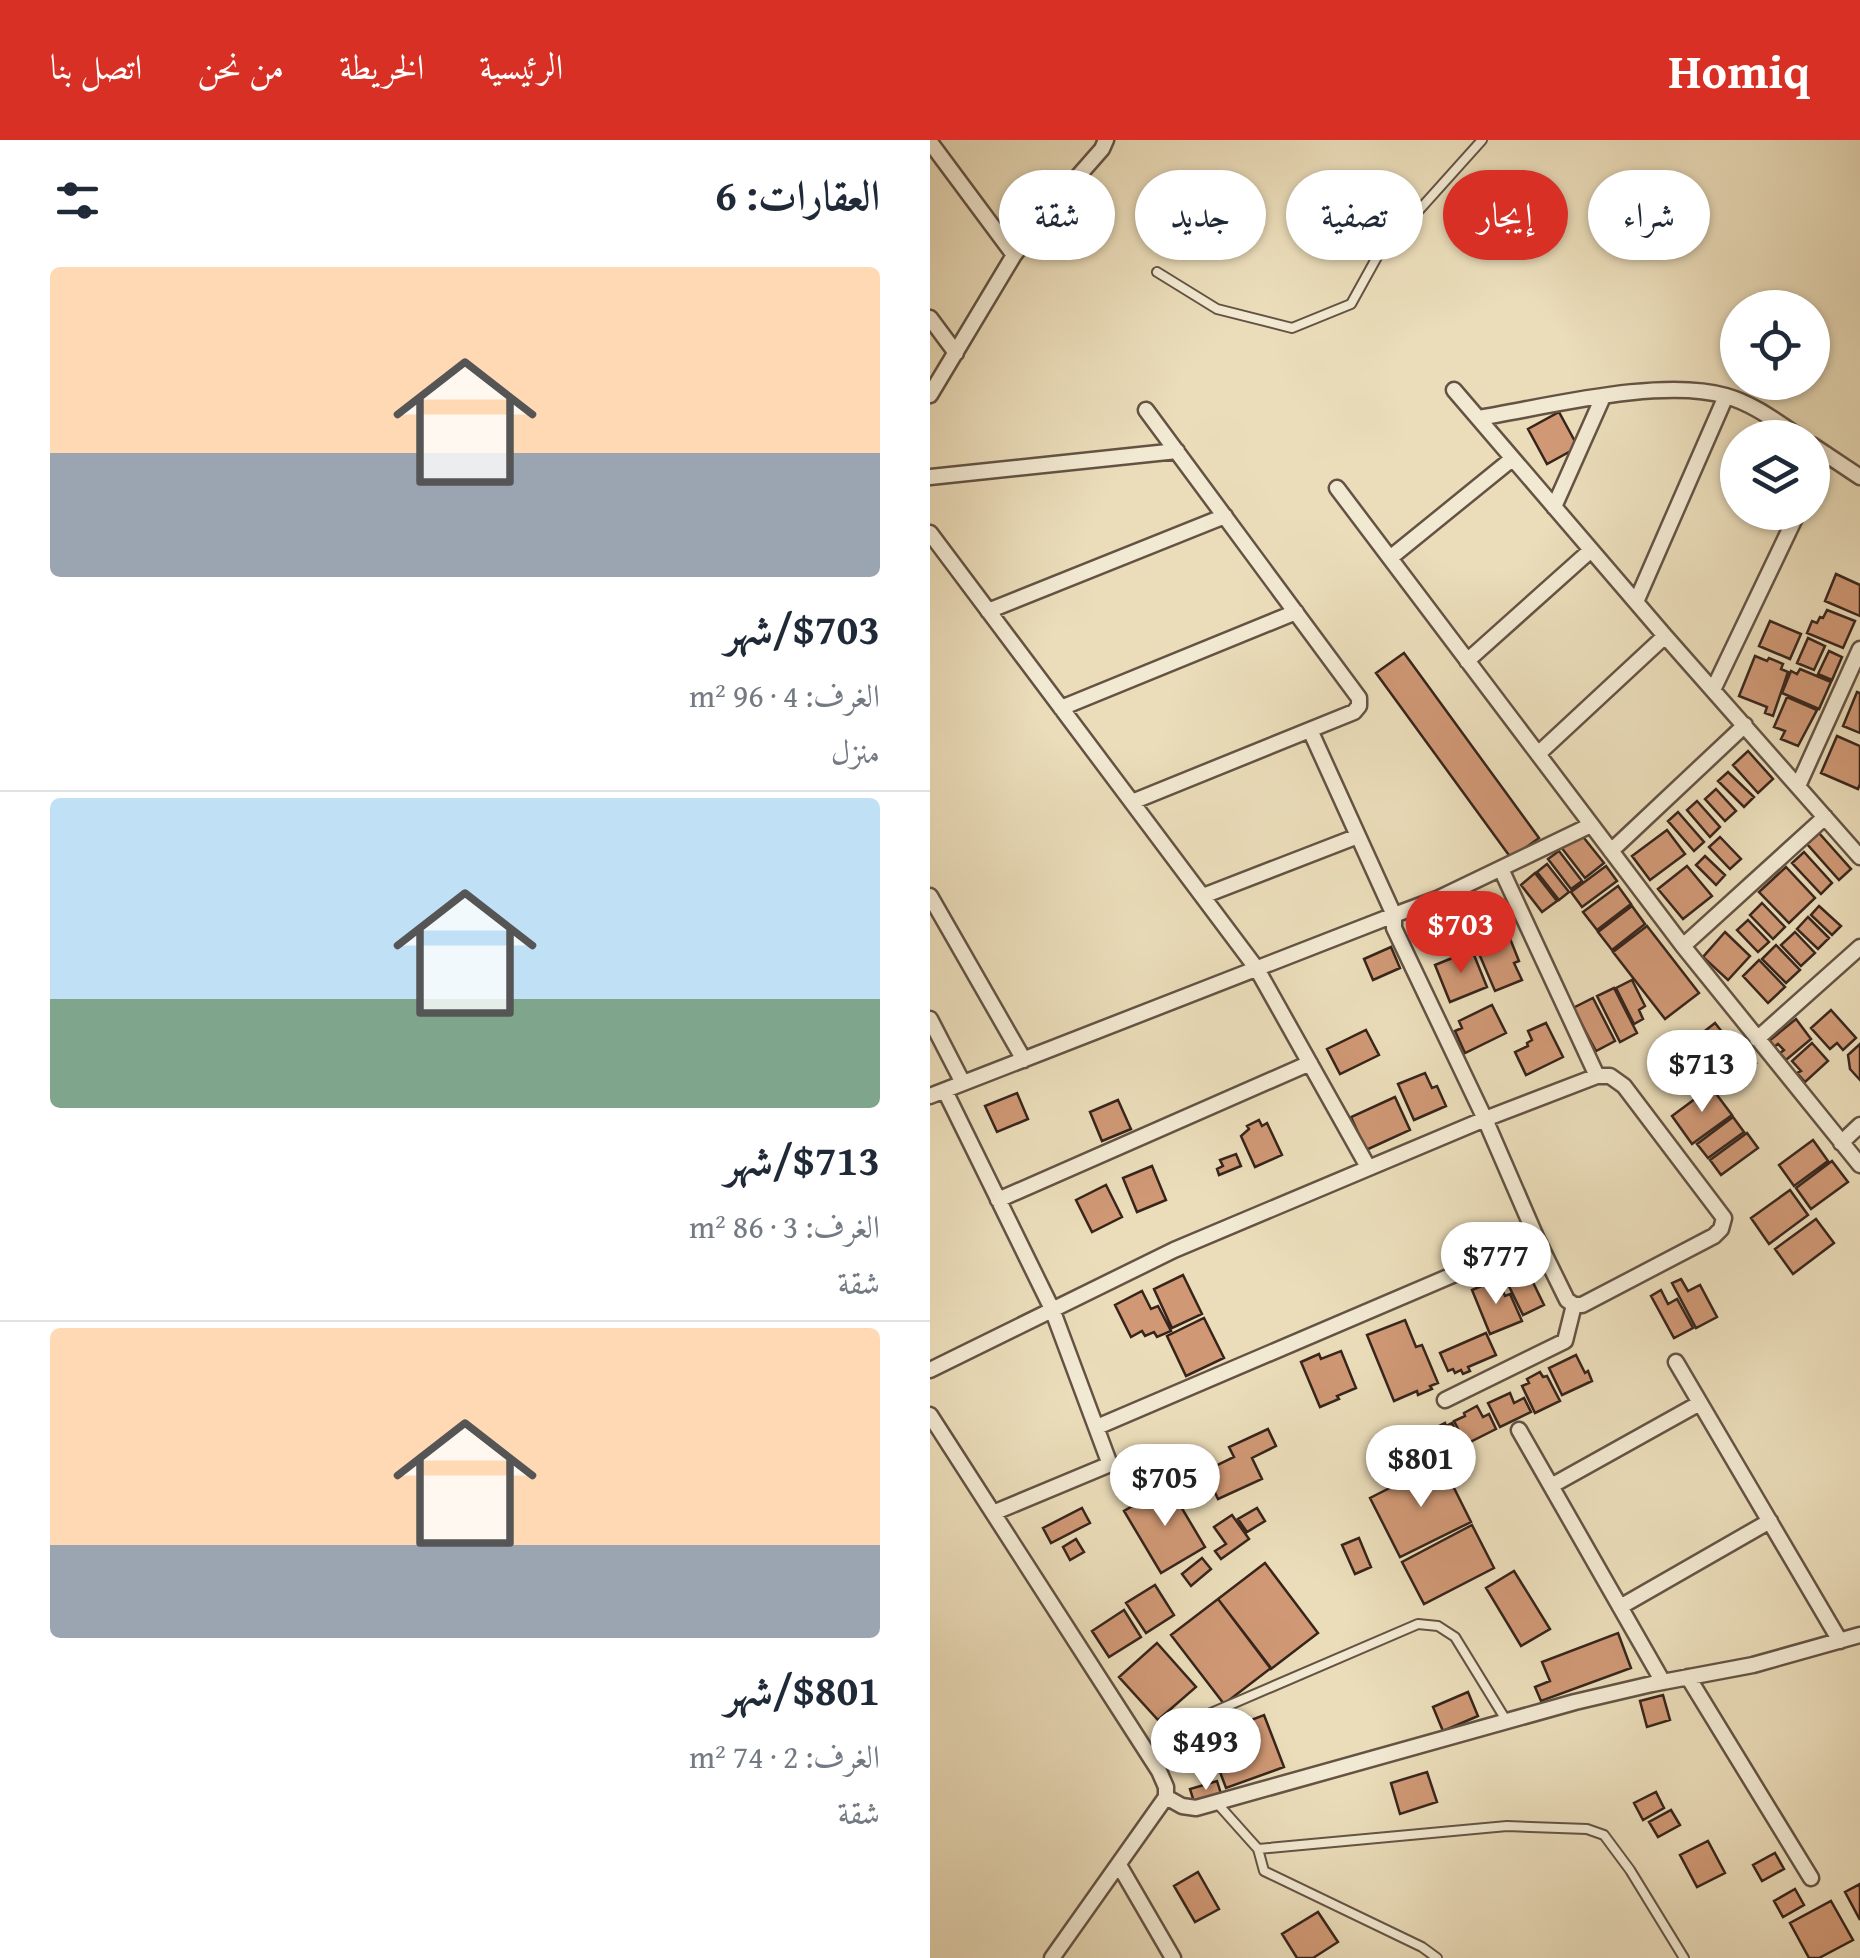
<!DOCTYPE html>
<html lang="ar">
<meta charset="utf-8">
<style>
body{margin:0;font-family:"Gentium Book Plus",Amiri,serif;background:#f6f6f7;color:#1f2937;direction:rtl;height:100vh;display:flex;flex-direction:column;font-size:38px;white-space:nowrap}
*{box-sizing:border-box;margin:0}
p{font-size:32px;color:#747a83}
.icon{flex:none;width:55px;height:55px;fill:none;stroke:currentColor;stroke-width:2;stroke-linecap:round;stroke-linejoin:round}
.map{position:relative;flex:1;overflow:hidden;direction:ltr}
.sheet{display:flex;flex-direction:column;background:#fff;width:930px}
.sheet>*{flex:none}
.banner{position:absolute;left:30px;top:30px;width:750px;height:90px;direction:rtl;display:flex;gap:20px}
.controls{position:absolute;left:790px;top:150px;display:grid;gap:20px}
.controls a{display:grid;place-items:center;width:110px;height:110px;border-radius:50%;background:#fff;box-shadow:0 2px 8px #0004;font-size:50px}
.price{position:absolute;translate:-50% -85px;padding:0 22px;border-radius:35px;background:#fff;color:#222;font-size:32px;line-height:65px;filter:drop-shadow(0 2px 5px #0008)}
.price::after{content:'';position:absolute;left:50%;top:60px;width:30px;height:22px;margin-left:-15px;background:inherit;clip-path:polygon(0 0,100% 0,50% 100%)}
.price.active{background:#d93025;color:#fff}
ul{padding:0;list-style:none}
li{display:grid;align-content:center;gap:20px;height:530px;padding:0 50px}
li+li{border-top:2px solid #e0e1e3}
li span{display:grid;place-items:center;height:310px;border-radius:10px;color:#555}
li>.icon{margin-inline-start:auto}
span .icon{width:180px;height:180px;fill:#fffc;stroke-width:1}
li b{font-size:42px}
h2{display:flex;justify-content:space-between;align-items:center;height:120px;padding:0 50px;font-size:42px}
.tag{padding:0 35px;border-radius:45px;background:#fff;box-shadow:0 2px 8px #0004;font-size:35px;line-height:90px}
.tag.active{background:#d93025;color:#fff}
header{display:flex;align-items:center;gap:60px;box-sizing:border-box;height:140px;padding:0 50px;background:#d93025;color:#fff}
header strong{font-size:48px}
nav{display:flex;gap:55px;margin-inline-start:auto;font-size:35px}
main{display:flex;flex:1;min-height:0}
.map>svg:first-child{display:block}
</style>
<header>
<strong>Homiq</strong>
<nav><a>الرئيسية</a><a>الخريطة</a><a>من نحن</a><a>اتصل بنا</a></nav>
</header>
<main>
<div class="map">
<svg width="930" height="1818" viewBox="0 0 930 1818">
<rect width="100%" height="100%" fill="#ebddba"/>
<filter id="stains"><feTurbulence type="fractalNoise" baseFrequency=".002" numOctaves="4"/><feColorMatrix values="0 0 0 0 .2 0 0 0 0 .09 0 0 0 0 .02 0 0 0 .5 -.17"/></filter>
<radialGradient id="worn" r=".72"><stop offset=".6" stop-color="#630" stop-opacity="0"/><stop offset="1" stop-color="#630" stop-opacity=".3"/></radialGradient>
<path fill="#d09875" stroke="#37251c" stroke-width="2.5" d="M629,272L648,307L617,324L598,289Z
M906,434L930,445V476L895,461Z
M897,470L925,481L913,508L877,493L882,481L887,483L890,477L893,478Z
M840,481L871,494L860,519L829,506Z
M878,498L895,506L884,530L867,523Z
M899,511L912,517L902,540L888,534Z
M474,513L609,698L581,718L446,533Z
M825,516L837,521L839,518L853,524L851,529L858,532L843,576L835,573L837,567L809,556Z
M870,529L901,542L889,569L852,553L861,531L867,534Z
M927,552L930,553V593L913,586Z
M857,557L887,570L868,606L851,599L855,591L844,587Z
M907,596L930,606V644L928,649L891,633Z
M818,611L843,639L828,653L803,625Z
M798,632L824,657L814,667L788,641Z
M786,649L806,671L795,681L775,659Z
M767,661L790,687L780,697L757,670Z
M748,672L774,702L764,711L738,681Z
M737,690L755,714L720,740L702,716Z
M650,693L674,723L655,738L631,707Z
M889,693L921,729L909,740L877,704Z
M790,697L811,719L800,729L779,707Z
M629,711L652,741L641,749L618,719Z
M874,712L902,743L891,754L862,723Z
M775,716L795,735L786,745L766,725Z
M617,724L639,752L629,760L607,732Z
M676,726L687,741L652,767L641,752Z
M757,726L782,756L753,779L728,749Z
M856,727L885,758L859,783L829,752Z
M605,733L627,761L612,772L591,745Z
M688,746L701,764L667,790L653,772Z
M832,763L855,787L843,799L820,775Z
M702,766L715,784L682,810L668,792Z
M889,766L911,786L902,795L881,775Z
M878,777L899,798L888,809L867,789Z
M818,780L839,802L828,812L807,790Z
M717,786L769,853L735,879L683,812Z
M795,792L820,816L798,840L773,817Z
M865,792L885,813L871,826L851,805Z
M579,796L589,821L584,823L592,840L565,851L547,809Z
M846,805L870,830L856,843L832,819Z
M461,807L470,828L443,840L434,819Z
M542,810L557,847L520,862L505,825Z
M829,820L855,847L838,863L813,836Z
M702,840L715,866L709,870L713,879L704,884L686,848Z
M684,848L707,893L690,902L667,856Z
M663,858L685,901L666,911L643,868Z
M562,865L576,893L535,913L525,891L532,888L529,881Z
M901,870L926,898L913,910L907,903L900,909L881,888Z
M866,879L881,899L856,920L850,913L854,910L848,904L844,907L839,901Z
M616,883L633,917L596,935L585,912L598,906L597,903L602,900L598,891Z
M785,883L804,907L809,903L826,923L793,949L757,905Z
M436,890L449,915L410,934L397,909Z
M882,903L898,921L875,942L867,933L871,931L862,921Z
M930,904V940L920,929L918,915Z
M495,933L502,948L507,946L516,966L484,980L468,944Z
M781,947L802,975L762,1004L742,976Z
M87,953L98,979L67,992L55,966Z
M465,957L480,990L436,1010L421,977Z
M188,960L201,989L172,1001L160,972Z
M803,977L814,992L778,1018L767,1004Z
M329,980L332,986L337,983L352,1015L325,1027L311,996L319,989L317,986Z
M817,993L828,1008L791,1035L780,1020Z
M883,1000L898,1021L864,1046L849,1025Z
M306,1014L311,1026L289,1035L287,1029L293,1026L290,1020Z
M902,1021L918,1042L881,1069L866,1048Z
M222,1026L236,1060L207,1072L193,1038Z
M176,1045L192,1077L162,1092L146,1060Z
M860,1050L878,1075L839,1104L821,1078Z
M886,1079L904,1103L863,1134L845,1109Z
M595,1126L614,1165L593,1175L574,1136Z
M253,1135L272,1174L242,1188L224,1149Z
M568,1139L575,1156L580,1154L592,1181L560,1194L542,1150Z
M751,1139L758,1151L770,1145L787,1177L766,1188L742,1143Z
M731,1150L738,1164L747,1159L763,1188L744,1198L721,1156Z
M212,1151L221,1169L228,1166L241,1191L227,1197L224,1192L215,1196L212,1191L201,1197L185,1165Z
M274,1178L294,1218L256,1236L237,1196Z
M475,1180L486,1207L492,1205L508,1243L500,1246L502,1249L488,1255L487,1251L464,1261L437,1195Z
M556,1193L566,1215L538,1227L540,1231L533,1234L531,1230L525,1233L523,1229L518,1231L510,1213Z
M411,1211L426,1248L407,1256L409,1259L390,1267L371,1222L389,1214L391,1219Z
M646,1215L655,1233L658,1231L662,1241L632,1255L619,1228Z
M610,1232L613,1237L617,1236L630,1261L605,1273L592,1246L599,1243L597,1239Z
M580,1253L584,1263L594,1258L601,1272L570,1287L558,1263Z
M547,1266L553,1277L559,1274L566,1289L536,1304L524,1281L535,1276L534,1273Z
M515,1283L516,1286L522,1283L532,1305L509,1316L497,1292Z
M338,1289L346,1306L322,1318L332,1339L288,1359L275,1331L304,1317L299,1307Z
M511,1322L541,1382L470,1417L440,1358Z
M238,1345L275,1407L231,1433L194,1371Z
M152,1368L160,1383L121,1403L113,1388Z
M327,1368L335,1381L317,1392L308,1379Z
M302,1375L319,1399L291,1419L285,1411L296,1404L284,1387Z
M542,1385L564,1428L494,1464L472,1422Z
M429,1398L441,1427L425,1434L412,1405Z
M146,1399L154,1412L140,1420L133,1407Z
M272,1418L281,1429L261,1446L252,1434Z
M335,1423L388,1493L341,1529L288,1459Z
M584,1431L620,1489L591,1506L556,1448Z
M225,1445L244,1475L216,1493L196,1463Z
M288,1459L341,1528L294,1564L241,1495Z
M194,1470L211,1497L179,1517L162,1491Z
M688,1493L701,1528L611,1561L605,1547L620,1541L612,1522Z
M227,1503L266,1547L228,1580L189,1537Z
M538,1552L548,1576L513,1591L503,1567Z
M733,1555L740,1580L717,1587L710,1561Z
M334,1575L354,1627L296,1648L277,1597Z
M497,1632L507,1662L470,1674L461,1643Z
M287,1641L292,1657L265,1665L260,1649Z
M726,1652L734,1668L713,1680L704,1663Z
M741,1670L750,1685L728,1697L719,1682Z
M778,1701L795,1733L767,1747L750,1715Z
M845,1713L854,1729L832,1741L823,1725Z
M268,1732L289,1769L265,1782L244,1746Z
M930,1744V1780L915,1752Z
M865,1749L874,1765L853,1777L844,1761Z
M901,1761L923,1800L889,1818H879L860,1783Z
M388,1772L408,1802L383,1818H367L352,1794Z"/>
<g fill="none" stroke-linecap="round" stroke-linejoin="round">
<defs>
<path id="lane" d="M227,132L287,169L362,188L421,164L447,117L552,0
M267,1579L488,1484L508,1486L525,1497L576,1580
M286,1662L328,1709L334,1731L492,1807L507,1818
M328,1709L577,1686L657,1689L674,1695L700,1730L754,1818"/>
<path id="street" d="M0,2L84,115
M0,178L26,213
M524,250L735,496L930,717
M0,255L84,115L129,58L172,9L176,0
M548,278C616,267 731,237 796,256C824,264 847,282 871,298
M882,305L930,337
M0,337L247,311
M882,342L896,314
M407,348L753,806L930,1025
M624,367L673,257
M0,393L327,829L438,1027
M460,418L582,319
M706,462L796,256
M58,471L295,376
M537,521L661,410
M783,550L868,372
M131,568L366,472
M608,614L735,496
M868,646L930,509
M202,662L424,572L429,566V558L216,270
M681,711L815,585
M571,729L667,936
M0,756L94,920
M273,756L428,696
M753,806L895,677
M0,879L33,943
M827,899L930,807
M15,951L122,1169L179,1322L178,1325L63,1373
M0,956L464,775L380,590
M911,1003L930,985
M68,1060L380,923
M746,1222L910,1501
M0,1230L244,1110L555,979L667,936H680L694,946L794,1078L791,1089L784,1096L652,1165H644L637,1160L607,1099L555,979L464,788V775L507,759L661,685
M515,1260L635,1201L644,1165
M0,1275L229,1631L236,1647V1657L122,1818
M167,1287L607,1099
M589,1290L733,1542
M621,1346L770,1263
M690,1467L840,1381
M758,1537L881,1738
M236,1657L252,1666L266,1668L645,1562L722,1544L823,1525L930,1495
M189,1725L243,1818"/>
</defs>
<use href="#lane" stroke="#645344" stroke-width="12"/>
<use href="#street" stroke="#645344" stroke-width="19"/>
<use href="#lane" stroke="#f2e9d2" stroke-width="8"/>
<use href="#street" stroke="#f2e9d2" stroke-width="14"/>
</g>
<rect width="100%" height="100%" filter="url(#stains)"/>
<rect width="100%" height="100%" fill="url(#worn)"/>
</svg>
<div class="controls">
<a><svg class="icon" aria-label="locate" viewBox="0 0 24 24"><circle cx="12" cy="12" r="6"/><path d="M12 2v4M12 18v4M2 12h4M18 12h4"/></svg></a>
<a><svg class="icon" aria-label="layers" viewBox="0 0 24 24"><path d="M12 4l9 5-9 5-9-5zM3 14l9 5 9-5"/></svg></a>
</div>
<b class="price active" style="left:531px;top:836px">$703</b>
<b class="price" style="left:772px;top:975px">$713</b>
<b class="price" style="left:566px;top:1167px">$777</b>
<b class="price" style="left:491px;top:1370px">$801</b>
<b class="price" style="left:235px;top:1389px">$705</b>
<b class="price" style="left:276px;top:1653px">$493</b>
<div class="banner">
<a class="tag">شراء</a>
<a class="tag active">إيجار</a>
<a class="tag">تصفية</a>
<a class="tag">جديد</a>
<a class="tag">شقة</a>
</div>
</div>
<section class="sheet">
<h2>العقارات: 6<svg class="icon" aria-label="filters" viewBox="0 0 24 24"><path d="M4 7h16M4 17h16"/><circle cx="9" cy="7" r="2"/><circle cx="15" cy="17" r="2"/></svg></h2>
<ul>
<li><span style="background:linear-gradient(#ffd9b3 60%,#9aa5b1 0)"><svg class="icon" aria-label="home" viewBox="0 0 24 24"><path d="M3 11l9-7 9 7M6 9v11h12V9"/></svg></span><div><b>$703/شهر</b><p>الغرف: 4 · 96 m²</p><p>منزل</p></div></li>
<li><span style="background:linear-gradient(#bfe0f5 65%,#7fa58c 0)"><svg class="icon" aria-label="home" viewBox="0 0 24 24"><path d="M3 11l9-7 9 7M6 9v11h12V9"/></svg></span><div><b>$713/شهر</b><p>الغرف: 3 · 86 m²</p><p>شقة</p></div></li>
<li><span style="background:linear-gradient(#ffd9b3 70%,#9aa5b1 0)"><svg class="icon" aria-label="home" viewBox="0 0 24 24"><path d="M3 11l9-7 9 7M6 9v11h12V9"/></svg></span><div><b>$801/شهر</b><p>الغرف: 2 · 74 m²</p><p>شقة</p></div></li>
</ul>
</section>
</main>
